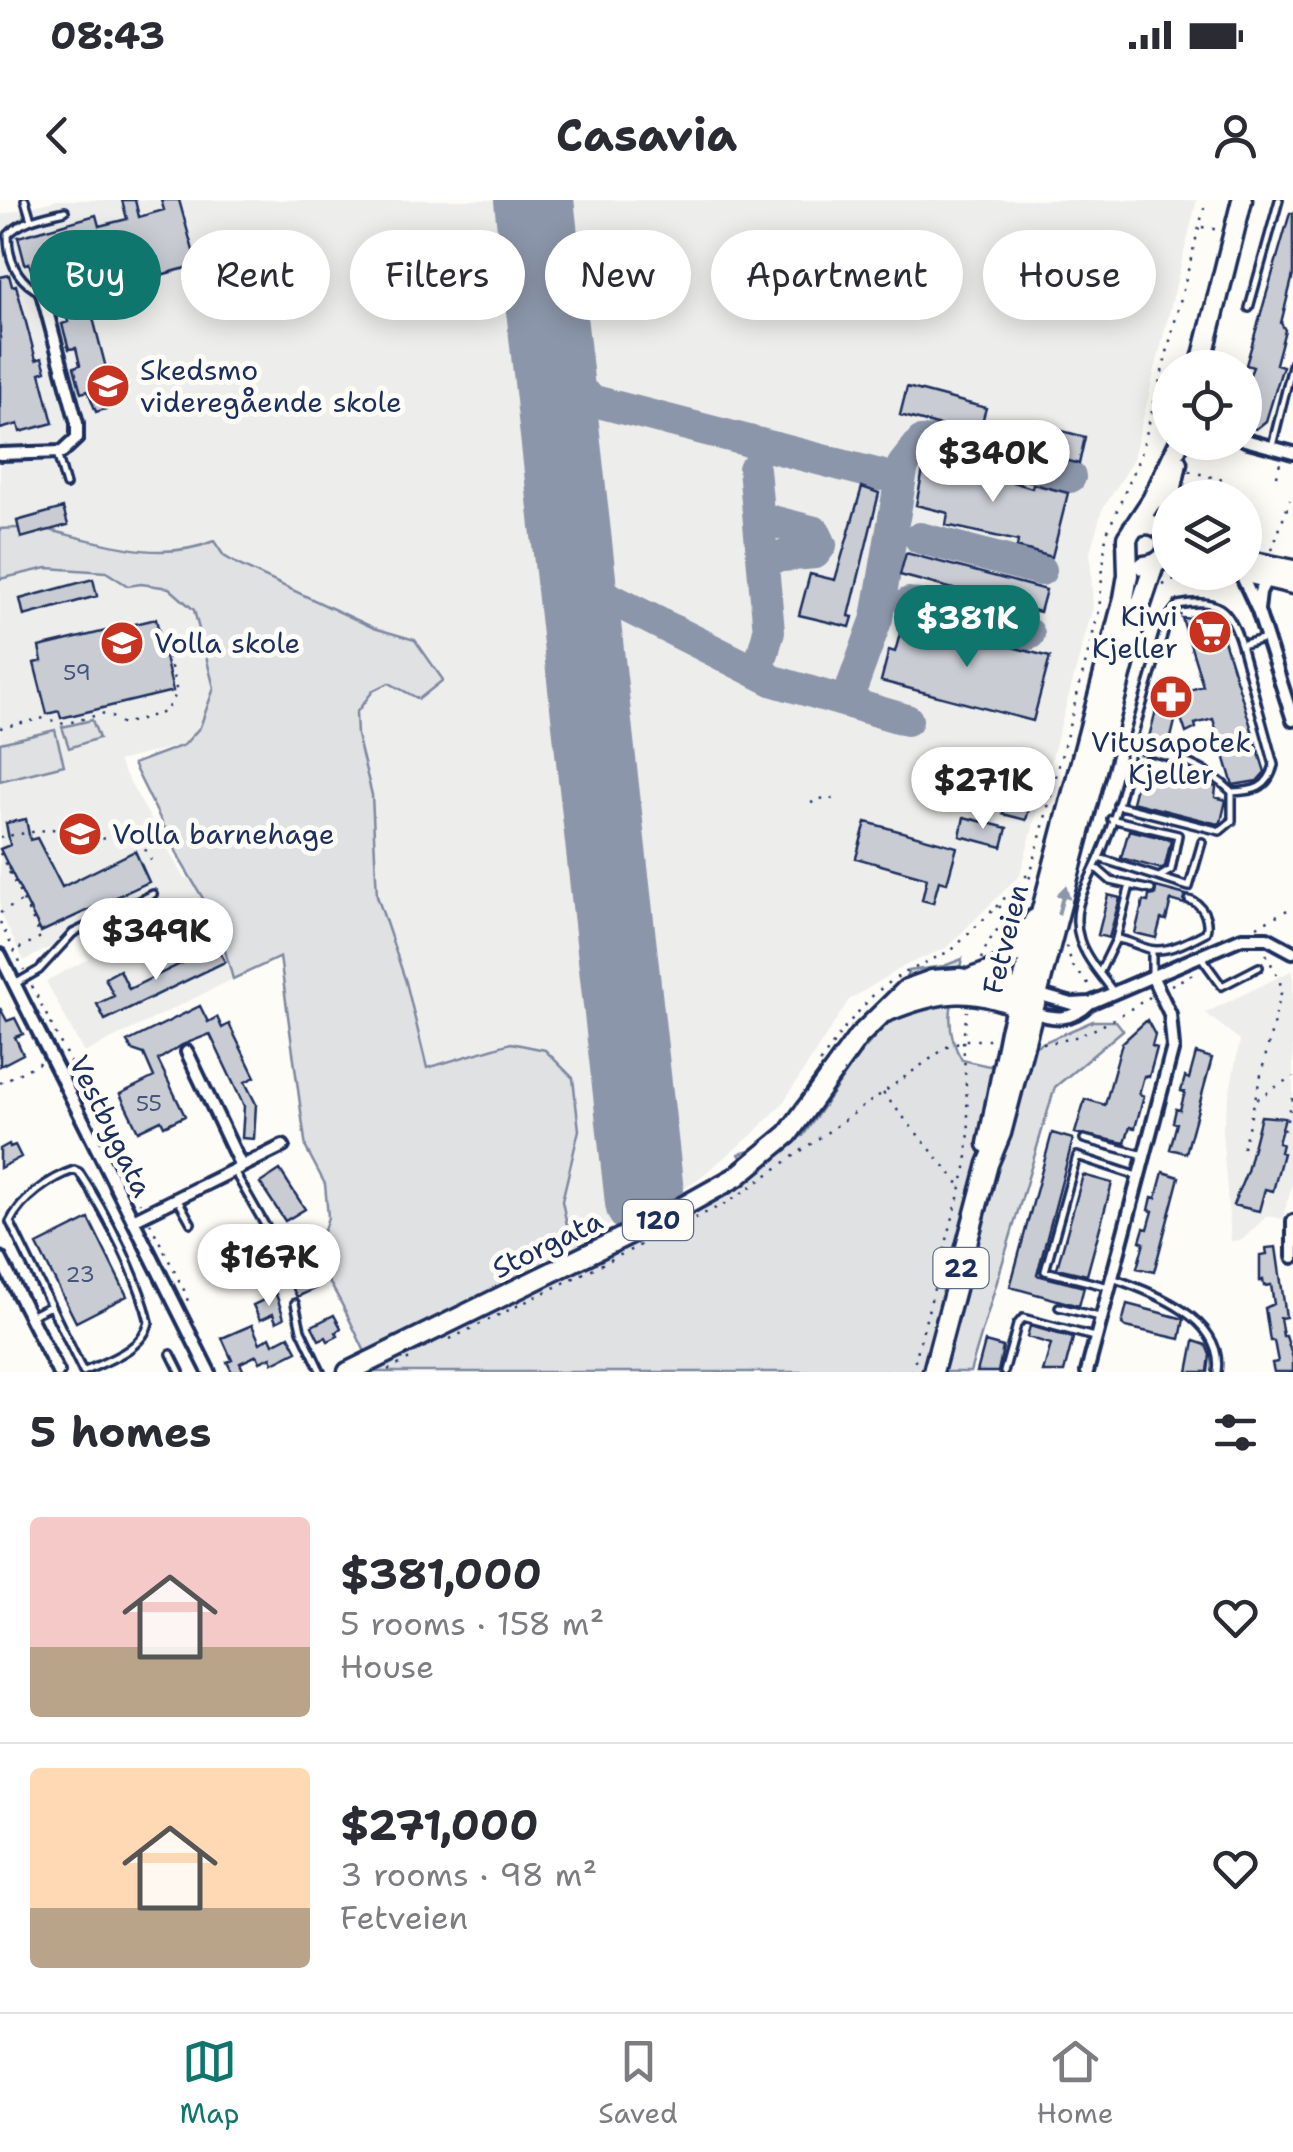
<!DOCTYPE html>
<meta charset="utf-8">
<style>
body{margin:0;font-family:"Shantell Sans",sans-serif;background:#f2f2f3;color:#2b2b33;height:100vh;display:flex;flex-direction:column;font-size:38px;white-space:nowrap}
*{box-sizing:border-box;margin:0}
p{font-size:32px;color:#7c7c81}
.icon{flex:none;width:55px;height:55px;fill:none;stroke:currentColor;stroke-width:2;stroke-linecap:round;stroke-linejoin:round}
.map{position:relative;height:1172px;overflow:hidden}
.sheet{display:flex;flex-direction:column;background:#fff;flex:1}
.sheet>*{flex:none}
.top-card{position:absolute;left:30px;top:30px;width:1235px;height:90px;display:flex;gap:20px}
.controls{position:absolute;left:1152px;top:150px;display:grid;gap:20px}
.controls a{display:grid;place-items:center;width:110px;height:110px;border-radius:50%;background:#fff;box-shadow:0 5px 25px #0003;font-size:50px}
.price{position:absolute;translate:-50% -85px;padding:0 22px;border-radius:35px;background:#fff;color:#222;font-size:32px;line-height:65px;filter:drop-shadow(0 2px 5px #0008)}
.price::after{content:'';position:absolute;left:50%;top:60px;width:30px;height:22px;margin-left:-15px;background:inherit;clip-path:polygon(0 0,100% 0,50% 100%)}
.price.current{background:#0f766e;color:#fff}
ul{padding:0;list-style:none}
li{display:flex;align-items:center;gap:30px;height:250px;padding:0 30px}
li+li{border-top:2px solid #e1e1e2}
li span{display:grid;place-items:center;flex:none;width:280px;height:200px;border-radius:10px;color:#555}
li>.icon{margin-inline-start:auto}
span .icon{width:120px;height:120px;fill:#fffc;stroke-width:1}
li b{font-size:42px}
h2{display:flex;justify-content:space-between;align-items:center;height:120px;padding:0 30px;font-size:42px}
.tag{padding:0 35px;border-radius:45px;background:#fff;box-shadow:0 5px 25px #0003;font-size:35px;line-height:90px}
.tag.current{background:#0f766e;color:#fff}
.status{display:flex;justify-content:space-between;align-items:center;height:70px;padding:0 50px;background:#fff;direction:ltr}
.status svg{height:28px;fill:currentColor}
header{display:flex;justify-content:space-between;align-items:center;height:130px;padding:0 30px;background:#fff;font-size:45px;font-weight:700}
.menu{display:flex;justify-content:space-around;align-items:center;height:140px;border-top:2px solid #e1e1e2;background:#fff;font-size:28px;color:#7c7c81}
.menu a{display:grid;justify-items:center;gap:5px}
.menu .current{color:#0f766e}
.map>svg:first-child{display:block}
</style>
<div class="status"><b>08:43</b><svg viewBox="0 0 49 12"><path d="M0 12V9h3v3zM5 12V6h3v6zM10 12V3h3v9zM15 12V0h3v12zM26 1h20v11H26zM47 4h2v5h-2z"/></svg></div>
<header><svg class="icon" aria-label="back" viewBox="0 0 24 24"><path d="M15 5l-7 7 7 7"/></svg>Casavia<svg class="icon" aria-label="person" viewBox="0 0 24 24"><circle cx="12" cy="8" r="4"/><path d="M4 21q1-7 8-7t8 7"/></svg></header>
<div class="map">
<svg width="1293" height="1172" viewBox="0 0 1293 1172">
<rect width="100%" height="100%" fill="#fdfcf7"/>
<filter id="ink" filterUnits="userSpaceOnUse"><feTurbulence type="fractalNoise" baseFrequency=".01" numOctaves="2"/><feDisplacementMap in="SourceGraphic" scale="20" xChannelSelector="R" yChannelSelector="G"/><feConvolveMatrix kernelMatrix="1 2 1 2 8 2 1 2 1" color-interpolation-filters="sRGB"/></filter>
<g filter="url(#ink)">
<path fill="#edeeec" d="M57,0H1197L1132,263L1102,310L1090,352L1093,407L1020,675L946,748L906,765L849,800L783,903L752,935L692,984L397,1131L306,948L254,527L118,561L183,676L198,685L217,722L214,724L222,741L217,744L233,779L84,853L46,781L88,759L75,734L24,761L0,712V15Z
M1293,770V980L1283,1019L1267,1016L1242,1040L1231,1041L1222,931L1240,840L1205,813Z"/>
<path fill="#e0e1e3" stroke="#7e88a0" stroke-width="2.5" d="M36,327C95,340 156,365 214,341L224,356L239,365L374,428L415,440L443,480L419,499L389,483L373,491L356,513L357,535L372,595L377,696L406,782L427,868L511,843L545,850L573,878L579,930L562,1001L568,1030L598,1040L721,994L754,976L739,954L803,936L858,856L880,831L909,771L944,766L962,759C953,795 941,826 962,860L989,866L1093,821H1116L1123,830L1055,887L970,1172H375C354,1132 340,1091 310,1056L301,1058L324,1030L328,1017L325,984L306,948L280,757L233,779L217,722L183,665L133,564L184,545L200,527L214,488L194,410L169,388L141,384L128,386L106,372L47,368L0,379V329Z
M92,520L99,538L69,548L62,527Z
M55,530L64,565L0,581V543Z"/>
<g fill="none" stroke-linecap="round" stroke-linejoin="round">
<path stroke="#8c96aa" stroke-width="32" d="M552,164L560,186L571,195L880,275
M559,236C563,213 566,204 588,197
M754,269L769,431L763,453
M772,321L815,332L821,345L815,353L782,356
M920,338L1041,370
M573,356L579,377L611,399L593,398L585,407L580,426
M611,399L774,481L907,520
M909,403L1029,434
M853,484L877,418L903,265L921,242L934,241L1070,277"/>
<path stroke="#8c96aa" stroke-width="80" d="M534,0L645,1002"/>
</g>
<path fill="#c9ccd3" stroke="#1b2f5e" stroke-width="2.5" d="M122,0H135L139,17L164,10L161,0H179L197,65L87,95L106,168L110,167L112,178L109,179L112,191L101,194L106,209L96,212L88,191L81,193L74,167L80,165L76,148L69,149L62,124L68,122L56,75L39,80L36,72L32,73L29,63L25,64L18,37L96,15L99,26L127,19Z
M1290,13H1293V75L1281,123L1285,130L1276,164L1283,166L1266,221L1256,229L1246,226L1245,222V187L1253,167L1246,165Z
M9,75L12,86L16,85L36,160L42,158L46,171L40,173L53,223L20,232L18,224L0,229V77Z
M907,187L986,208L978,236L900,215Z
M1035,224L1085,237L1079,264L1029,250Z
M926,255L1032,288L1033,284L1068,293L1052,357L1017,347L1018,341L946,325L948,313L916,305Z
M862,287L879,293L849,416L853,417L850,427L799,415L810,374L835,380Z
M63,308L68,325L21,338L17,321Z
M906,353L1046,390L1040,412L900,375Z
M93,379L97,396L24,416L20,399Z
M1182,418L1218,421L1265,572L1257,581L1233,585L1213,519L1195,524L1196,528L1186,533L1178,509L1168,550L1147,545L1163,483L1190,490L1203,486Z
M156,419L173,491L61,518L59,511L47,514L34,463L42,461L39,447Z
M904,419L1050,457L1033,521L881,481L889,450L895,452Z
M1017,561L1040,567L1026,620L1003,614Z
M1142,564L1216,587L1215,597L1226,600L1221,622L1218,624L1132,602Z
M964,617L1007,628L1002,647L960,636Z
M26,619L30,640L37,638L62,687L135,651L149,682L41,732L0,649L10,645L6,623Z
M866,622L957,647L947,683L939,681L933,703L922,700L927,678L856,658Z
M1129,630L1171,640L1165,666L1161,669L1121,658Z
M1156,687L1186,695L1184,704L1171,700L1166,720L1161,719L1156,738L1135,733L1143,701L1148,702L1149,696L1155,695Z
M1108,695L1120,698L1109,738L1098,735Z
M217,746L225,762L105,820L97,804L114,796L105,778L120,770L129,789Z
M200,806L208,822L217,817L222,828L229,824L255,877L245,882L256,904L254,939L242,938L244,906L210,834L182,845L158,860L185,916L164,926L161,920L138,931L120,894L154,877L144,854L132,850L127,842Z
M0,808L7,821L15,818L23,834L15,837L23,854L0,866Z
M1147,820L1155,835L1152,846L1157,848L1149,877L1144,876L1139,894L1144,896L1135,928L1130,927L1125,943L1075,933L1085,899L1105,905L1122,843Z
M1196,853L1212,858L1186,953L1170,949L1177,923L1173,922L1176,909L1180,910L1185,892L1181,891L1185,877L1189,879Z
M1261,916L1285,918L1278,943L1282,944L1280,952L1283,953L1273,991L1265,989L1259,1011L1233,1005L1247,971Z
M1052,933L1073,939L1037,1075L1084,1087L1079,1106L1010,1087Z
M9,944L10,947L15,945L21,957L0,968V949Z
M280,970L305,1009L285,1021L260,983Z
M1163,972L1179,977L1154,1072L1137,1068L1144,1043L1140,1041L1144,1028L1148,1029L1153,1011L1149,1010L1152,997L1156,998Z
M1083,975L1112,983L1087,1075L1057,1068Z
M89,1019L127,1096L76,1122L37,1045Z
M1276,1047L1286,1117L1280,1118L1283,1136H1286L1293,1158V1172H1274L1272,1163L1278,1162L1274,1141H1270L1265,1108L1274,1104L1271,1085L1264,1086L1263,1080L1260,1081V1055L1267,1054L1266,1048Z
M309,1074L316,1088L297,1097L290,1083Z
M276,1094L284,1118L276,1122L273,1114L260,1120L253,1105Z
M1127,1104L1184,1119L1180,1139L1126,1127L1122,1124Z
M334,1115L341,1128L336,1132L338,1136L328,1141L326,1137L319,1140L312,1126Z
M252,1125L260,1143L270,1137L273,1144L289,1136L297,1151L273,1163L271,1157L260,1162L257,1155L240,1163L244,1172H232L227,1162L232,1160L222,1138Z
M1030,1126L1073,1138L1064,1172H1043L1051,1144L1027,1137Z
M1194,1141L1206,1145L1210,1155L1208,1172H1188Z
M985,1142L1003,1147L998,1172H977Z"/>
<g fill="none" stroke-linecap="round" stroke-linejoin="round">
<defs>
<path id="service" d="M25,0L31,20
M42,93C18,82 8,61 8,35C23,19 45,16 65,11
M1249,108L1279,0
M1272,246L1293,162
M57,253L66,285
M1130,547C1172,558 1200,561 1232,592C1254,591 1268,589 1274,565L1241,445
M1117,605L1220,631L1232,621V592
M1111,619L1178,635L1171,670L1161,676
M1099,658L1189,687L1202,642
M1095,667L1111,681L1151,690
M1116,739L1130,685
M1152,751V776
M1201,757L1222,786L1259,767
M1100,772L1116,739C1129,740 1137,746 1149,749C1167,754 1191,740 1206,732C1210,719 1202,703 1189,700
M15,784L39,770L73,733L153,694
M1114,793C1103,777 1086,759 1080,740C1070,709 1086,687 1098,660C1112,628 1127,581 1130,547L1168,418L1178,405C1217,397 1230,408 1241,445L1266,438
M1084,939L1144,955
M234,971L277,1046
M178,1000L191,1023
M1112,1078C1153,1092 1225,1119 1217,1172
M1109,1087L1045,1071L1077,956L1137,976
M295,1103L301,1130L321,1172
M1059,1107L1099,1117
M30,1116L50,1106
M171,1154L180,1172
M83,1172C106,1161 143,1150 149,1122C138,1075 106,1013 79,972L74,970C50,978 21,999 10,1022L83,1172
M1004,1172L1017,1125L1023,1118L1094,1137"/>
<path id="minor" d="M1245,240L1293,253
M0,254L62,252L77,238V223L42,93
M1240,372L1258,411L1293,520
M1258,410L1260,392L1267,378
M0,755L209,1172
M1037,794L1072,804L1089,803
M1032,812C1055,820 1072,821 1090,803L1242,738H1267L1293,752
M187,852L240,964
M133,1020L283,946
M1293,1021V1057
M0,1058L58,1172
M1087,1172L1173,847L1170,814L1152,776"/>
<path id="primary" d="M974,777C1009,767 1019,750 1035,719
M886,812C941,789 974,786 1029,811
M348,1172L668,1015L736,977L788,934L858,837L907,789L932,780L960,778L1032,793"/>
<path id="trunk" d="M1200,168L1242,0
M1133,328C1169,310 1184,363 1144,366
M1163,331L1177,263
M1245,360L1293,370
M1242,372L1293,384
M988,944L1010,831L1124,398L1128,375L1127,338L1152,300L1179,243
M933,1172L988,964L1001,933L1135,422L1154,365"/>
</defs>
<use href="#service" stroke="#1b2f5e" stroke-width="12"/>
<use href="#minor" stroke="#1b2f5e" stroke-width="18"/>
<use href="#primary" stroke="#1b2f5e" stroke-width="25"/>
<use href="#trunk" stroke="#1b2f5e" stroke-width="25"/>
<path stroke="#1b2f5e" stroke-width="2.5" stroke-dasharray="2.5 8" stroke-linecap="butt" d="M1202,27L1219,30
M1189,271L1223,280
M1277,276L1280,262
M1243,298L1246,289
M1272,350L1290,300
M1163,385L1186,374L1231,382
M1179,415L1193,417
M0,528L44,518L64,524L105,513L123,524L165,512L177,493L164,437
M811,603L826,597L833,599
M0,637L52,629L94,641L129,632L137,635L151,660
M0,653L41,737L14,751
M996,707L1029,673
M0,713L22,701
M0,722L24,770
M1257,726L1293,707
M1066,746L1073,766L1091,787
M981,759C991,729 1019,710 1029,680L1099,411L1106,335L1140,258L1206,0
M1171,785L1199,771
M32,786L140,1003
M1043,843C1084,841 1115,818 1150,797
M820,863L845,827L875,793L900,775L952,750L995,708L1004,706L1011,710
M0,883L43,861
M883,893L961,986
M1257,899L1293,876
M1284,931L1293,898
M1243,948L1281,793L1280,781L1263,748
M150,1023L186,1094L189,1106
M450,1139L732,1000L947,847L963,840H994
M388,1170L412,1158
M912,1172L966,968L969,931L963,840L967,811"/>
<use href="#service" stroke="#fdfcf7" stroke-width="5"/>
<use href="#minor" stroke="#fdfcf7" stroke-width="10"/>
<use href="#primary" stroke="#fdfcf7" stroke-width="18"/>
<use href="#trunk" stroke="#fdfcf7" stroke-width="18"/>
</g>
<defs><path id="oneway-solid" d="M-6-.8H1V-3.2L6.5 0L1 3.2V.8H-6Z" transform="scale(2.5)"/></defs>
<use fill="#8c96aa" href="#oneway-solid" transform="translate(1062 700) rotate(-75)"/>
</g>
<defs>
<symbol id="school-disc" viewBox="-11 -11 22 22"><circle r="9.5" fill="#c8321e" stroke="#fdfcf7"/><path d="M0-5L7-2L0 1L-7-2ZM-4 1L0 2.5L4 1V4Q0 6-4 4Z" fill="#fff"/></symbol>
<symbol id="supermarket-disc" viewBox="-11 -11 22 22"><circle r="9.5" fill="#c8321e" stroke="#fdfcf7"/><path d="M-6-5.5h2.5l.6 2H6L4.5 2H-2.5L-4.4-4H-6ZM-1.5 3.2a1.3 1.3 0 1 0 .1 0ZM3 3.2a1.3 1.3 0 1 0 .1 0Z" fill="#fff"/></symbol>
<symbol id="pharmacy-disc" viewBox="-11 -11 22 22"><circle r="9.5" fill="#c8321e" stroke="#fdfcf7"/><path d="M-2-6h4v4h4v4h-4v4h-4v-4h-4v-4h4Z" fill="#fff"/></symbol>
</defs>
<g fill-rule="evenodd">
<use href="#school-disc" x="83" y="161" width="50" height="50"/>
<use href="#supermarket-disc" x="1185" y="407" width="50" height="50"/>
<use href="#school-disc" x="97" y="418" width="50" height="50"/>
<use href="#pharmacy-disc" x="1146" y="472" width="50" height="50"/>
<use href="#school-disc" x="55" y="609" width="50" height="50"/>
</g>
<g text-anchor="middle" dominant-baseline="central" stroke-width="10" stroke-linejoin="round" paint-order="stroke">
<g font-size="22" fill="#46567b">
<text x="77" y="472">59</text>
<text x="149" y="903">55</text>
<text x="80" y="1074">23</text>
</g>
<g fill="#fdfcf7" stroke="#5f6c8c" stroke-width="2.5">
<rect x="623" y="1000" width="70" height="40" rx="8"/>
<rect x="933.5" y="1048" width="55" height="40" rx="8"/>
</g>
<g font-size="25" font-weight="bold" fill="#1b2f5e">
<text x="658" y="1020">120</text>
<text x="961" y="1068">22</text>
</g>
<g font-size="28" fill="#1b2f5e" stroke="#fdfcf7" text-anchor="start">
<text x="140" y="170">Skedsmo<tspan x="140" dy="32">videregående skole</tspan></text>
<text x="1178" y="416" text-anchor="end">Kiwi<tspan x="1178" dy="32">Kjeller</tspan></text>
<text x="154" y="443">Volla skole</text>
<text x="1171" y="542" text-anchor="middle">Vitusapotek<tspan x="1171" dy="32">Kjeller</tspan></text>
<text x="112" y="634">Volla barnehage</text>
</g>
<g font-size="28" fill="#1b2f5e" stroke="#fdfcf7">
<text transform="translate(1005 739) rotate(-76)">Fetveien</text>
<text transform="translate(111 926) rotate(64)">Vestbygata</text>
<text transform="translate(547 1044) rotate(-26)">Storgata</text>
</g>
</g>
</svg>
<div class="controls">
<a><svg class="icon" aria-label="locate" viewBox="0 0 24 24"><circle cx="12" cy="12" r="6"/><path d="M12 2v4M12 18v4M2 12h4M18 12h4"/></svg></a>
<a><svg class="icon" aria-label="layers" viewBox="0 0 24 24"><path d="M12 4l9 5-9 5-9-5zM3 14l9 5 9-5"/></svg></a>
</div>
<b class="price" style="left:993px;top:305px">$340K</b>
<b class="price current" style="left:967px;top:470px">$381K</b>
<b class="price" style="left:983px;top:632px">$271K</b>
<b class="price" style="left:156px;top:783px">$349K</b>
<b class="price" style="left:269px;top:1109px">$167K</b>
<div class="top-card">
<a class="tag current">Buy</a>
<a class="tag">Rent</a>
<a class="tag">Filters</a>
<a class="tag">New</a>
<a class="tag">Apartment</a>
<a class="tag">House</a>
</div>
</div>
<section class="sheet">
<h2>5 homes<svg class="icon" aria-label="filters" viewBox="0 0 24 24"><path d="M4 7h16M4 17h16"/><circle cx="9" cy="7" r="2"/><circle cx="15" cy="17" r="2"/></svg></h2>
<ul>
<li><span style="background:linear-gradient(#f6c9c9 65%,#b9a48a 0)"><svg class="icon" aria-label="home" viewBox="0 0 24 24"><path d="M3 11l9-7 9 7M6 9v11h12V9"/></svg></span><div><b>$381,000</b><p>5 rooms · 158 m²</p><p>House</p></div><svg class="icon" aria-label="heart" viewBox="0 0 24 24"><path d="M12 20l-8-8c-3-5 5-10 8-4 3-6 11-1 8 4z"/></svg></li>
<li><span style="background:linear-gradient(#ffd9b3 70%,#b9a48a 0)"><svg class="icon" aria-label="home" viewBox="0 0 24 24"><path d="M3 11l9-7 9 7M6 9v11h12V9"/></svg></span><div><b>$271,000</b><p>3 rooms · 98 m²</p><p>Fetveien</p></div><svg class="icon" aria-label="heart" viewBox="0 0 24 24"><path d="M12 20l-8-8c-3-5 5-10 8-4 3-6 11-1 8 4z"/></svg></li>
</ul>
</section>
<nav class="menu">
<a class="current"><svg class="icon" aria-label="map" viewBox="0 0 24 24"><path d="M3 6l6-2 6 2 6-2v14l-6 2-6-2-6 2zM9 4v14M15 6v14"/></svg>Map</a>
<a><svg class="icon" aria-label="saved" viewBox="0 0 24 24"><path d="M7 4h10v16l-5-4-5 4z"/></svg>Saved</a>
<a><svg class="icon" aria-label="home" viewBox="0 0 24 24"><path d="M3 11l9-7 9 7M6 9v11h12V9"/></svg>Home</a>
</nav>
